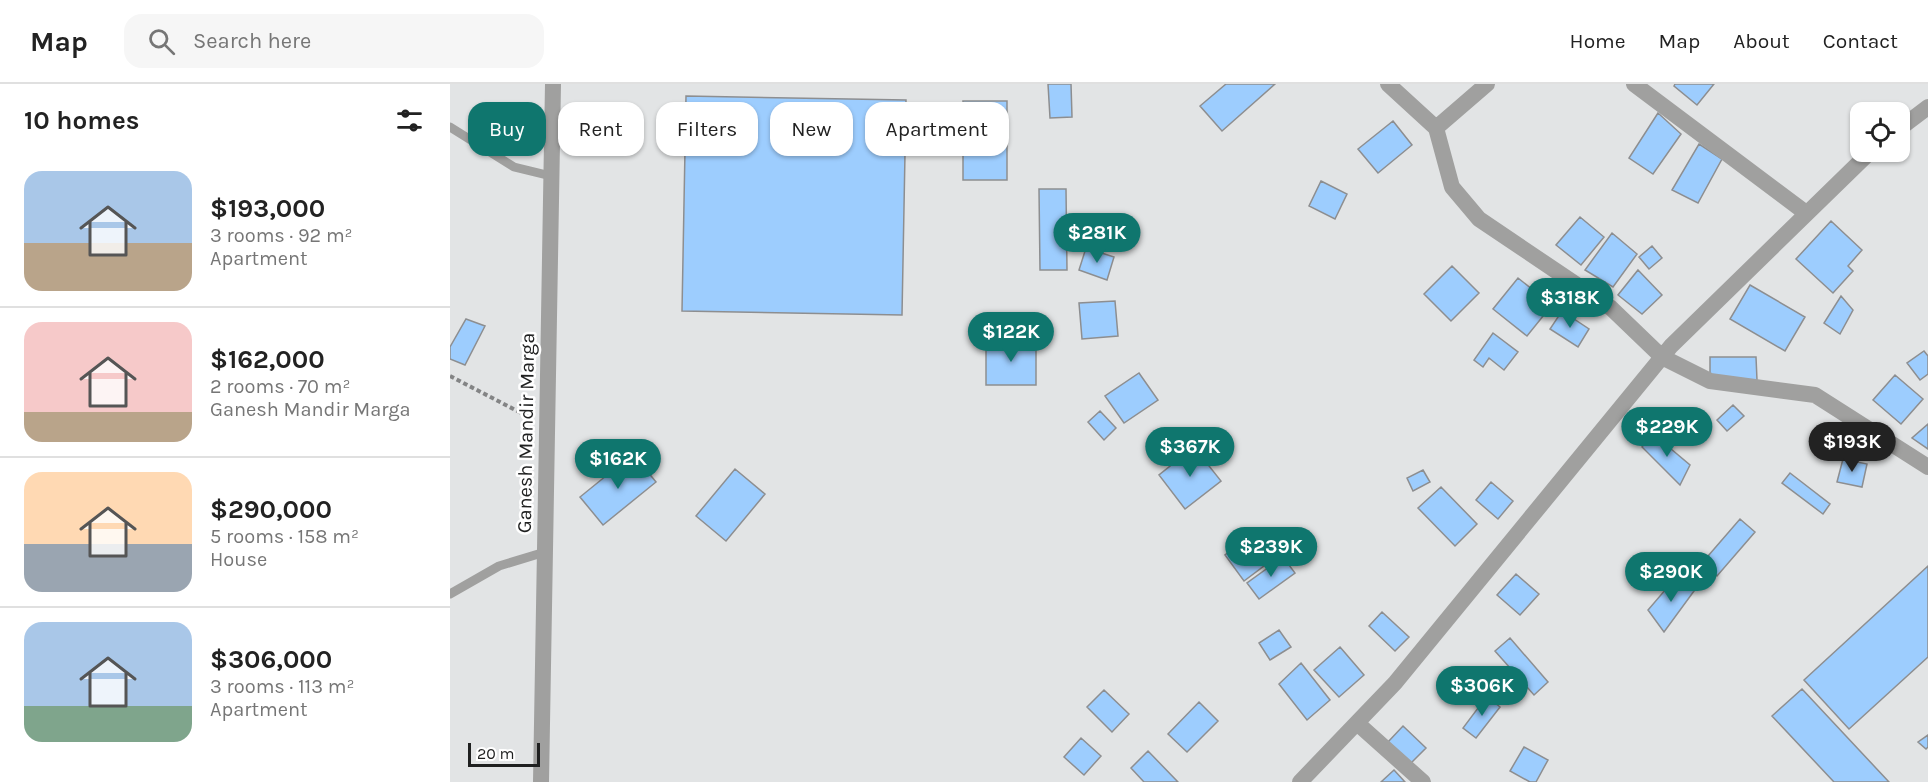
<!DOCTYPE html>
<meta charset="utf-8">
<style>
body{margin:0;font-family:Karla,sans-serif;background:#f6f6f6;color:#222;height:100vh;display:flex;flex-direction:column;font-size:22px;white-space:nowrap}
*{box-sizing:border-box;margin:0}
p{font-size:20px;color:#767676}
.icon{flex:none;width:33px;height:33px;fill:none;stroke:currentColor;stroke-width:2;stroke-linecap:round;stroke-linejoin:round}
.map{position:relative;flex:1;overflow:hidden}
.drawer{display:flex;flex-direction:column;background:#fff;width:450px}
.drawer>*{flex:none}
.banner{position:absolute;left:18px;top:18px;width:570px;height:54px;display:flex;gap:12px}
.tools{position:absolute;left:1400px;top:18px;display:grid;gap:12px}
.tools a{display:grid;place-items:center;width:60px;height:60px;border-radius:12px;background:#fff;box-shadow:0 2px 4px #0004;font-size:30px}
.scale{position:absolute;left:18px;bottom:15px;width:72px;box-sizing:border-box;padding-left:6px;border:3px solid #1f2020;border-top:0;font-size:16px;line-height:21px;white-space:nowrap;color:#1f2020;-webkit-text-stroke:4px #fff;paint-order:stroke}
.price{position:absolute;translate:-50% -51px;padding:0 14px;border-radius:21px;background:#0f766e;color:#fff;font-size:20px;line-height:39px;filter:drop-shadow(0 2px 3px #0008)}
.price::after{content:'';position:absolute;left:50%;top:36px;width:18px;height:14px;margin-left:-9px;background:inherit;clip-path:polygon(0 0,100% 0,50% 100%)}
.price.on{background:#222;color:#fff}
ul{padding:0;list-style:none}
li{display:flex;align-items:center;gap:18px;height:150px;padding:0 24px}
li+li{border-top:2px solid #e0e0e0}
li span{display:grid;place-items:center;flex:none;width:168px;height:120px;border-radius:18px;color:#555}
li>.icon{margin-inline-start:auto}
span .icon{width:72px;height:72px;fill:#fffc;stroke-width:1}
li b{font-size:26px}
h2{display:flex;justify-content:space-between;align-items:center;height:72px;padding:0 24px;font-size:26px}
.chip{padding:0 21px;border-radius:18px;background:#fff;box-shadow:0 2px 4px #0004;font-size:21px;line-height:54px}
.chip.on{background:#0f766e;color:#fff}
header{display:flex;align-items:center;gap:36px;box-sizing:border-box;height:84px;padding:0 30px;background:#fff;border-bottom:2px solid #e0e0e0}
header strong{font-size:28px}
nav{display:flex;gap:33px;margin-inline-start:auto;font-size:21px}
.search{width:420px;height:54px;background:#f6f6f6;display:flex;align-items:center;gap:15px;box-sizing:border-box;padding:0 21px;border-radius:18px;color:#767676;font-size:22px}
main{display:flex;flex:1;min-height:0}
.map>svg:first-child{display:block}
</style>
<header>
<strong>Map</strong>
<div class="search"><svg class="icon" aria-label="search" viewBox="0 0 24 24"><circle cx="10" cy="10" r="6"/><path d="M15 15l6 6"/></svg>Search here</div>
<nav><a>Home</a><a>Map</a><a>About</a><a>Contact</a></nav>
</header>
<main>
<section class="drawer">
<h2>10 homes<svg class="icon" aria-label="filters" viewBox="0 0 24 24"><path d="M4 7h16M4 17h16"/><circle cx="9" cy="7" r="2"/><circle cx="15" cy="17" r="2"/></svg></h2>
<ul>
<li><span style="background:linear-gradient(#a9c7e8 60%,#b9a48a 0)"><svg class="icon" aria-label="home" viewBox="0 0 24 24"><path d="M3 11l9-7 9 7M6 9v11h12V9"/></svg></span><div><b>$193,000</b><p>3 rooms · 92 m²</p><p>Apartment</p></div></li>
<li><span style="background:linear-gradient(#f6c9c9 75%,#b9a48a 0)"><svg class="icon" aria-label="home" viewBox="0 0 24 24"><path d="M3 11l9-7 9 7M6 9v11h12V9"/></svg></span><div><b>$162,000</b><p>2 rooms · 70 m²</p><p>Ganesh Mandir Marga</p></div></li>
<li><span style="background:linear-gradient(#ffd9b3 60%,#9aa5b1 0)"><svg class="icon" aria-label="home" viewBox="0 0 24 24"><path d="M3 11l9-7 9 7M6 9v11h12V9"/></svg></span><div><b>$290,000</b><p>5 rooms · 158 m²</p><p>House</p></div></li>
<li><span style="background:linear-gradient(#a9c7e8 70%,#7fa58c 0)"><svg class="icon" aria-label="home" viewBox="0 0 24 24"><path d="M3 11l9-7 9 7M6 9v11h12V9"/></svg></span><div><b>$306,000</b><p>3 rooms · 113 m²</p><p>Apartment</p></div></li>
</ul>
</section>
<div class="map">
<svg width="1478" height="698" viewBox="0 0 1478 698">
<rect width="100%" height="100%" fill="#e2e4e5"/>
<path fill="#9dcdfe" stroke="#8d8e90" stroke-width="1.5" d="M598,0H621L622,33L600,34Z
M776,0H825L772,47L750,22Z
M1225,0H1264L1247,21L1224,2Z
M236,12L456,16L452,231L232,227Z
M513,17H557V96H513Z
M1208,29L1231,50L1203,90L1179,74Z
M943,37L962,61L928,89L908,65Z
M1249,60L1272,75L1248,119L1222,106Z
M871,97L897,110L885,135L859,122Z
M589,105H616L617,186H590Z
M1130,133L1154,153L1131,181L1106,161Z
M1381,137L1412,166L1398,182L1403,187L1383,209L1346,175Z
M642,139L657,144L651,162L637,158Z
M1162,149L1187,170L1163,203L1135,186Z
M1202,162L1212,174L1199,185L1189,173Z
M636,164L664,173L657,196L629,186Z
M1002,182L1029,209L1001,237L974,210Z
M1188,186L1212,211L1192,230L1168,211Z
M1068,194L1102,221L1077,252L1043,225Z
M1300,201L1355,233L1335,267L1280,235Z
M1391,212L1403,226L1390,250L1374,239Z
M665,217L668,252L632,255L629,219Z
M1112,227L1139,245L1128,263L1100,245Z
M16,235L35,242L15,281L0,275V263Z
M1043,249L1068,268L1054,286L1039,274L1033,283L1024,276Z
M536,257L586,258V301H536Z
M1474,267L1478,272V290L1470,296L1457,279Z
M1260,273H1306L1307,296L1260,297Z
M689,289L708,316L674,339L655,312Z
M1445,291L1473,315L1451,340L1423,316Z
M1283,321L1294,332L1277,347L1267,336Z
M650,327L666,344L654,356L638,338Z
M1478,340V365L1462,354Z
M1202,349L1240,381L1230,401L1192,363Z
M744,363L771,397L735,425L709,391Z
M183,370L206,398L153,441L130,413Z
M1393,375L1417,380L1412,403L1387,398Z
M285,385L315,410L276,457L246,432Z
M973,386L980,398L963,407L957,394Z
M1340,389L1380,420L1373,430L1332,399Z
M1041,398L1063,417L1048,435L1026,416Z
M991,403L1027,440L1005,462L968,424Z
M1290,435L1305,448L1267,492L1252,479Z
M806,447L826,473L794,497L775,471Z
M833,473L845,489L809,515L797,499Z
M1478,482V573L1399,645L1354,596Z
M1066,490L1089,510L1070,531L1047,511Z
M1228,491L1244,507L1214,548L1198,526Z
M932,528L959,553L945,567L919,542Z
M829,546L841,563L820,576L809,559Z
M1060,554L1098,598L1084,611L1045,567Z
M890,563L914,591L889,613L864,586Z
M851,579L880,616L857,636L829,600Z
M1352,605L1439,698H1384L1322,632Z
M654,606L679,630L662,648L637,623Z
M1037,612L1050,623L1026,654L1013,644Z
M749,618L768,637L737,668L718,650Z
M953,642L976,664L961,679L938,658Z
M1478,651V663L1476,665L1468,658Z
M631,654L651,672L634,691L614,673Z
M1074,663L1098,676L1086,698H1080L1060,687Z
M698,667L728,698H694L681,684Z
M944,686L955,698H931Z"/>
<g fill="none" stroke-linecap="round" stroke-linejoin="round">
<path stroke="#838485" stroke-width="4" stroke-dasharray="4.5 3" stroke-linecap="butt" d="M0,292L77,332"/>
<path stroke="#a0a09f" stroke-width="9" d="M0,43L64,83L101,92
M0,510L49,482L95,468"/>
<path stroke="#a0a09f" stroke-width="16" d="M938,0L986,44L1002,103L1029,135L1161,224L1212,273L1260,297L1365,311L1478,383
M1184,0L1356,129
M986,44L1037,0
M1449,45L1478,23
M907,639L973,698
M91,698L103,0
M850,698L945,599L1221,262L1420,68"/>
</g>
<g text-anchor="middle" dominant-baseline="central" stroke-width="5" stroke-linejoin="round" paint-order="stroke">
<g font-size="20" fill="#1f2020" stroke="#fff">
<text transform="translate(76 349) rotate(-89)">Ganesh Mandir Marga</text>
</g>
</g>
</svg>
<div class="tools">
<a><svg class="icon" aria-label="locate" viewBox="0 0 24 24"><circle cx="12" cy="12" r="6"/><path d="M12 2v4M12 18v4M2 12h4M18 12h4"/></svg></a>
</div>
<div class="scale">20 m</div>
<b class="price" style="left:647px;top:180px">$281K</b>
<b class="price" style="left:1120px;top:245px">$318K</b>
<b class="price" style="left:561px;top:279px">$122K</b>
<b class="price" style="left:1217px;top:374px">$229K</b>
<b class="price on" style="left:1402px;top:389px">$193K</b>
<b class="price" style="left:740px;top:394px">$367K</b>
<b class="price" style="left:168px;top:406px">$162K</b>
<b class="price" style="left:821px;top:494px">$239K</b>
<b class="price" style="left:1221px;top:519px">$290K</b>
<b class="price" style="left:1032px;top:633px">$306K</b>
<div class="banner">
<a class="chip on">Buy</a>
<a class="chip">Rent</a>
<a class="chip">Filters</a>
<a class="chip">New</a>
<a class="chip">Apartment</a>
</div>
</div>
</main>
